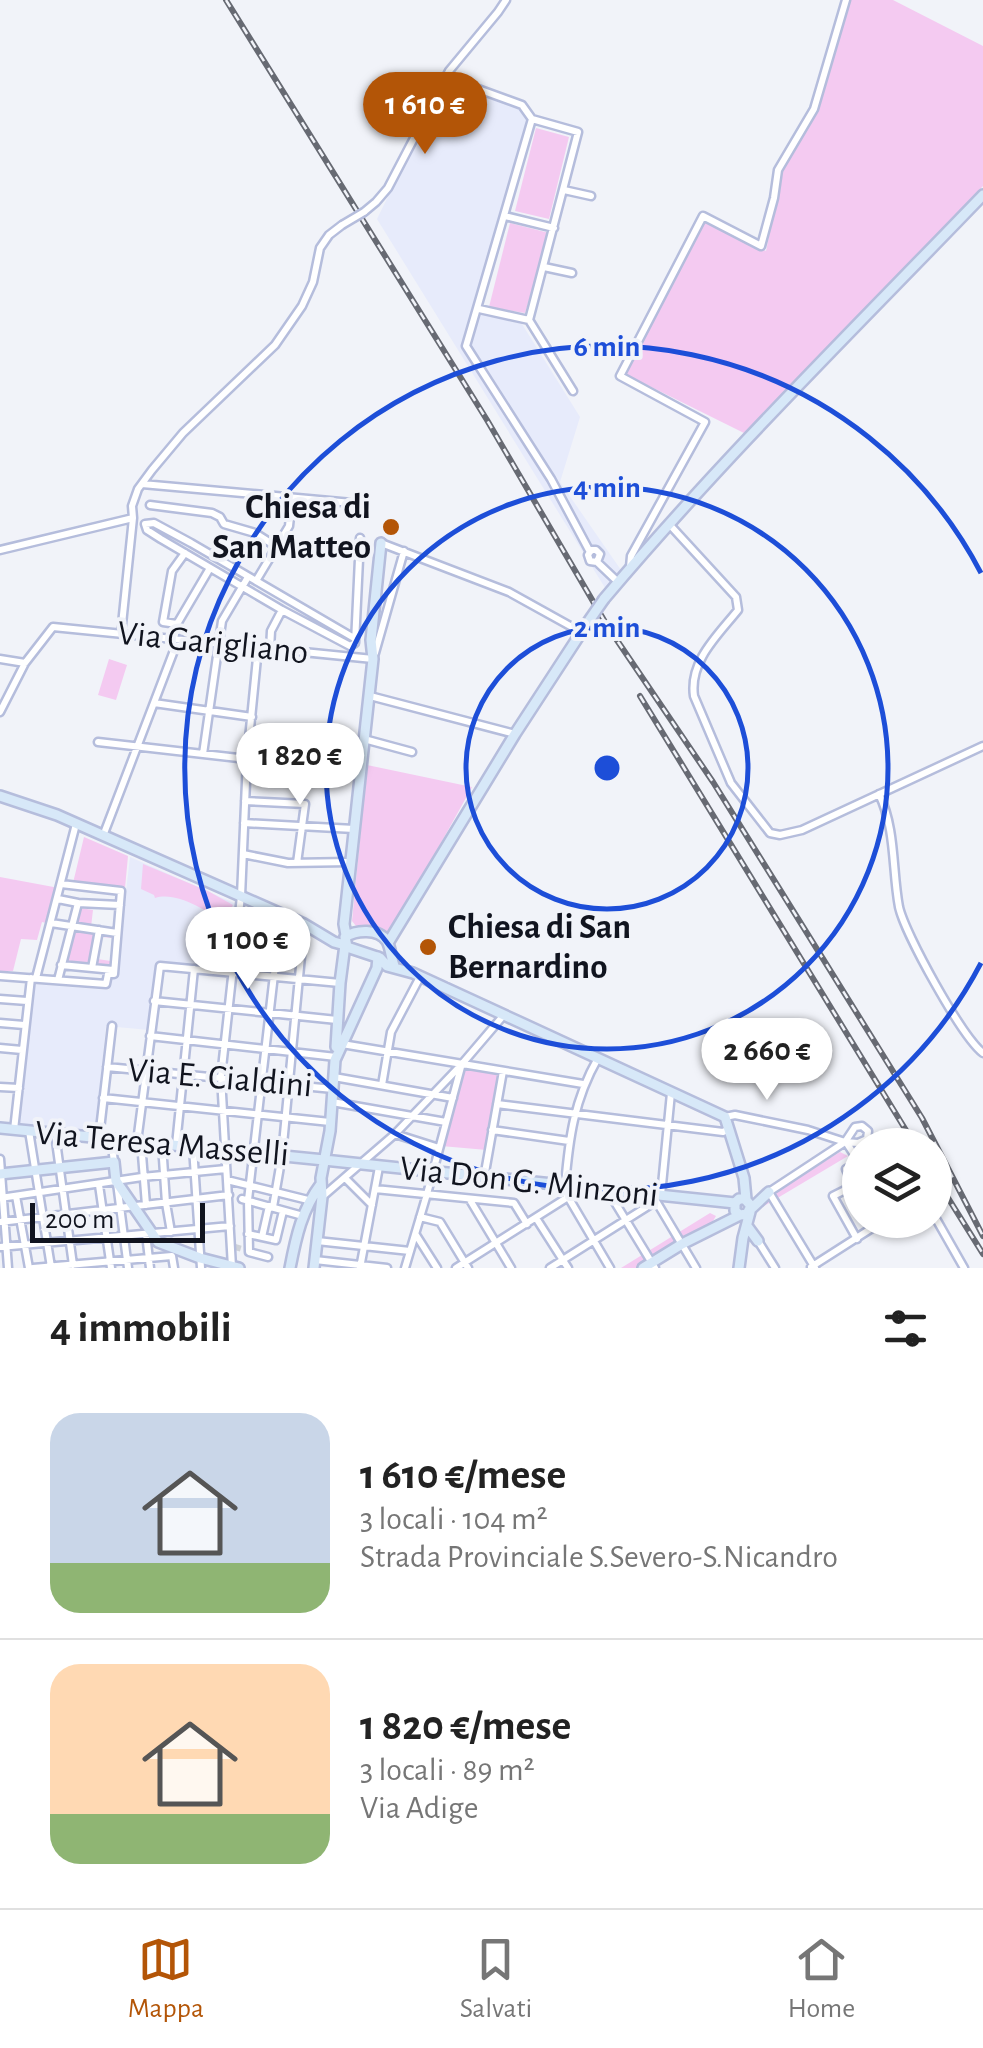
<!DOCTYPE html>
<html lang="it">
<meta charset="utf-8">
<style>
body{margin:0;font-family:"Alegreya Sans",sans-serif;background:#f6f6f6;color:#222;height:100vh;display:flex;flex-direction:column;font-size:38px;white-space:nowrap}
*{box-sizing:border-box;margin:0}
p{font-size:32px;color:#767676}
.icon{flex:none;width:55px;height:55px;fill:none;stroke:currentColor;stroke-width:2;stroke-linecap:round;stroke-linejoin:round}
.map{position:relative;height:1268px;overflow:hidden}
.details{display:flex;flex-direction:column;background:#fff;flex:1}
.details>*{flex:none}
.tools{position:absolute;left:842px;top:1128px;display:grid;gap:20px}
.tools a{display:grid;place-items:center;width:110px;height:110px;border-radius:50%;background:#fff;box-shadow:0 2px 8px #0004;font-size:50px}
.scale{position:absolute;left:30px;bottom:25px;width:175px;box-sizing:border-box;padding-left:10px;border:5px solid #11141f;border-top:0;font-size:28px;line-height:35px;white-space:nowrap;color:#11141f;-webkit-text-stroke:8px #f1f3f9;paint-order:stroke}
.price{position:absolute;translate:-50% -85px;padding:0 22px;border-radius:35px;background:#fff;color:#222;font-size:32px;line-height:65px;filter:drop-shadow(0 2px 5px #0008)}
.price::after{content:'';position:absolute;left:50%;top:60px;width:30px;height:22px;margin-left:-15px;background:inherit;clip-path:polygon(0 0,100% 0,50% 100%)}
.price.selected{background:#b35507;color:#fff}
ul{padding:0;list-style:none}
li{display:flex;align-items:center;gap:30px;height:250px;padding:0 50px}
li+li{border-top:2px solid #e0e0e0}
li span{display:grid;place-items:center;flex:none;width:280px;height:200px;border-radius:30px;color:#555}
li>.icon{margin-inline-start:auto}
span .icon{width:120px;height:120px;fill:#fffc;stroke-width:1}
li b{font-size:42px}
h2{display:flex;justify-content:space-between;align-items:center;height:120px;padding:0 50px;font-size:42px}
.tab-bar{display:flex;justify-content:space-around;align-items:center;height:140px;border-top:2px solid #e0e0e0;background:#fff;font-size:28px;color:#767676}
.tab-bar a{display:grid;justify-items:center;gap:5px}
.tab-bar .selected{color:#b35507}
.map>svg:first-child{display:block}
</style>
<div class="map">
<svg width="983" height="1268" viewBox="0 0 983 1268">
<rect width="100%" height="100%" fill="#f1f3f9"/>
<path fill="#e7ebfb" d="M447,76L520,108L532,119L480,312L522,324L580,417L560,482L621,570L607,591L377,219Z
M130,857L236,904L201,965L158,962L149,1030L106,1026L95,1131L18,1123L31,984L109,990L110,976H116Z"/>
<path fill="#f4caf1" d="M849,0H893L983,46V186L746,434L625,374L706,220L766,251L783,168L818,109Z
M536,128L569,137L549,219L515,211Z
M510,223L549,233L525,313L489,307Z
M109,659L127,665L116,700L98,695Z
M367,765L472,787L392,931L387,933L371,927L356,926L352,921Z
M84,837L128,856L125,888L73,883Z
M143,864L208,891L233,905L223,921C205,910 176,891 155,898L154,895L141,889Z
M0,877L59,888L50,924L42,922L37,940L21,939L13,971H0Z
M80,908L93,910L91,927L115,930L114,938L101,937L97,959L111,961V968L67,961Z
M463,1066L502,1072L487,1150L441,1146Z
M840,1152L848,1156L754,1212L767,1196Z
M710,1213L716,1216L713,1221L638,1268H621Z"/>
<g fill="none" stroke-linecap="round" stroke-linejoin="round">
<path stroke="#cfd2d8" stroke-width="6" stroke-dasharray="6 3" stroke-linecap="butt" d="M235,1247L242,1249"/>
<defs>
<path id="street" d="M445,77L522,105L532,119L466,346L551,479L590,552
M564,190L591,196
M364,212L376,202L388,188L449,71L498,12L506,0
M505,216L554,228
M544,267L572,273
M479,309L529,320L573,391
M529,320L578,132L532,119
M142,484L352,503
M150,505L212,513L220,517L224,524L255,533L277,547
M669,524L736,597L738,610C718,635 689,661 694,696L731,783L770,833L780,835L802,830L983,746
M381,543L509,592L581,632
M0,550L133,518
M597,562L600,554L596,550H591L588,555L590,561L597,562L618,582
M630,567L631,556L705,422L620,376L703,216L761,246L774,198L778,170L814,109L846,0
M256,581L289,526L292,498
M177,624L163,622L172,571L185,553
M121,634L133,518L132,506L138,489L152,470L183,433L275,345L302,306L313,282L320,248L329,235L342,225
M354,638L191,543L154,523L145,524L147,530L161,539L282,610L350,646L355,643L360,538
M174,639L177,624L210,568
M270,649L271,631L282,610
M375,653L404,551
M0,659L25,663
M370,696L515,734
M154,703L252,717
M0,712L25,663L53,627L373,659
M364,739L412,752
M98,742L247,759
M203,754L222,621L248,577
M879,794C896,829 892,870 899,907C905,934 962,1037 983,1053
M245,801L305,804L297,863
M244,823L354,829
M103,836L178,640
M243,854L288,863L351,862
M58,899L78,903
M51,923L117,933
M235,944L302,950
M61,965L113,970
M92,968L99,930
M0,976L106,984L108,974H114L121,891L61,884
M36,978L76,824
M58,980L78,903L120,905
M0,999L27,1001
M154,1001L337,1020
M0,1023L24,1025
M150,1036L336,1057
M342,1044L583,1084
M0,1048L22,1050
M107,1067L333,1089
M334,1077L453,1098
M382,1085L391,1032L420,977
M0,1087L19,1088
M103,1098L330,1122
M332,1102L446,1122
M497,1104L723,1132L729,1129
M725,1117L735,1115L808,1130L845,1142L858,1143L867,1139L868,1131L862,1126L855,1127L845,1142L769,1192L815,1268
M14,1130L31,978
M492,1130L569,1141
M29,1131L51,1267
M55,1134L73,1265
M395,1134L439,1148
M99,1138L112,1026
M111,1139L114,1162
M137,1142L160,966L340,983
M141,1142L146,1205
M846,1142L859,1162L846,1169L860,1202
M162,1144L166,1203L171,1232
M176,1145L194,969
M193,1147L201,1268
M0,1159L8,1268
M345,1178L372,1205
M484,1178L503,1071
M227,1180L308,1200
M117,1183L128,1268
M99,1185L111,1268
M561,1185L610,1268
M565,1186C569,1138 574,1100 598,1058
M853,1186L833,1196L857,1239
M375,1189L514,1203L527,1224
M608,1191L655,1268
M661,1195L671,1093
M16,1196L29,1268
M322,1197L395,1134L462,1064L503,1016
M0,1198L142,1177L226,1169
M242,1199L303,1216
M470,1200L511,1268
M656,1201L696,1268
M273,1207L282,1155L304,925
M420,1217L440,1222L468,1268
M935,1217L964,1268
M536,1218L568,1268
M0,1222L229,1195
M146,1234L150,1268
M248,1234L276,1240L283,1211
M416,1235L437,1268
M262,1237L269,1206
M317,1241L410,1251
M758,1241L775,1268
M0,1247L230,1226
M268,1257L249,1252L248,1200L281,914
M315,1260L387,1268
M232,1267L221,1077L241,896L247,759L258,648
M811,1267L872,1228L868,1220
M33,1268L172,1256L174,1268
M360,1268L379,1167
M405,1268L427,1194L461,1067
M456,1268L568,1197
M550,1268L656,1201L655,1195"/>
<path id="secondary" d="M604,599C723,458 855,328 983,195
M0,796L57,815L304,924L334,942L345,945
M346,935L344,924L373,659L371,640L381,543
M388,943L515,734L586,625
M395,968C391,960 391,948 387,941C378,928 356,930 345,937L347,947L380,958L387,966L413,973L725,1117L744,1178L746,1199
M336,1047L340,983L345,945
M0,1128L324,1160L735,1203
M0,1174L114,1162L116,1181L158,1242L200,1258L239,1268
M751,1209L769,1192
M747,1226L758,1241
M290,1268C296,1237 302,1209 321,1184
M314,1268L322,1197L321,1178L330,1131L335,1060L377,968L378,957
M643,1268L682,1244L740,1215L747,1214L751,1206L745,1199H739L735,1203V1211L740,1215
M739,1268L743,1238L750,1212"/>
</defs>
<use href="#street" stroke="#b5bddc" stroke-width="11"/>
<use href="#secondary" stroke="#b5bddc" stroke-width="14"/>
<use href="#street" stroke="#fff" stroke-width="6"/>
<use href="#secondary" stroke="#d7e8f8" stroke-width="9"/>
<defs>
<path id="rail" d="M226,0L487,420L608,627L713,782L922,1118L983,1236
M640,696L915,1145
M935,1177L983,1254"/>
</defs>
<use href="#rail" stroke="#676a73" stroke-width="6"/>
<use href="#rail" stroke="#f1f3f9" stroke-width="2.5" stroke-dasharray="8" stroke-linecap="butt"/>
<defs>
<path id="street-bridge" d="M342,225L364,212"/>
<path id="secondary-bridge" d="M586,625L604,599"/>
</defs>
<use href="#street-bridge" stroke="#b5bddc" stroke-width="11" stroke-linecap="butt"/>
<use href="#secondary-bridge" stroke="#b5bddc" stroke-width="14" stroke-linecap="butt"/>
<use href="#street-bridge" stroke="#fff" stroke-width="6"/>
<use href="#secondary-bridge" stroke="#d7e8f8" stroke-width="9"/>
</g>
<g fill="none" stroke="#1d4ed8" stroke-width="5">
<circle cx="607" cy="768" r="141"/>
<circle cx="607" cy="768" r="281"/>
<path d="M981 963A422 422 0 1 1 981 573"/>
</g>
<g fill="#b35507" stroke="#f1f3f9" stroke-width="4">
<circle cx="391" cy="527" r="10"/>
<circle cx="428" cy="947" r="10"/>
</g>
<g text-anchor="middle" dominant-baseline="central" stroke-width="8" stroke-linejoin="round" paint-order="stroke">
<g font-size="35" font-weight="bold" fill="#11141f" stroke="#f1f3f9" text-anchor="end">
<text x="371" y="507">Chiesa di<tspan x="371" dy="40">San Matteo</tspan></text>
<text x="448" y="927" text-anchor="start">Chiesa di San<tspan x="448" dy="40">Bernardino</tspan></text>
</g>
<g font-size="35" fill="#11141f" stroke="#f1f3f9">
<text transform="translate(213 643) rotate(6)">Via Garigliano</text>
<text transform="translate(220 1078) rotate(5)">Via E. Cialdini</text>
<text transform="translate(162 1144) rotate(5)">Via Teresa Masselli</text>
<text transform="translate(529 1182) rotate(6)">Via Don G. Minzoni</text>
</g>
</g>
<circle cx="607" cy="768" r="15" fill="#1d4ed8" stroke="#f1f3f9" stroke-width="5"/>
<g font-size="30" text-anchor="middle" font-weight="bold" fill="#1d4ed8" stroke="#f1f3f9" stroke-width="8" stroke-linejoin="round" paint-order="stroke">
<text x="607" y="356">6 min</text>
<text x="607" y="497">4 min</text>
<text x="607" y="637">2 min</text>
</g>
</svg>
<div class="tools">
<a><svg class="icon" aria-label="layers" viewBox="0 0 24 24"><path d="M12 4l9 5-9 5-9-5zM3 14l9 5 9-5"/></svg></a>
</div>
<div class="scale">200 m</div>
<b class="price selected" style="left:425px;top:157px">1 610 €</b>
<b class="price" style="left:300px;top:808px">1 820 €</b>
<b class="price" style="left:248px;top:992px">1 100 €</b>
<b class="price" style="left:767px;top:1103px">2 660 €</b>
</div>
<section class="details">
<h2>4 immobili<svg class="icon" aria-label="filters" viewBox="0 0 24 24"><path d="M4 7h16M4 17h16"/><circle cx="9" cy="7" r="2"/><circle cx="15" cy="17" r="2"/></svg></h2>
<ul>
<li><span style="background:linear-gradient(#c9d6e8 75%,#8fb573 0)"><svg class="icon" aria-label="home" viewBox="0 0 24 24"><path d="M3 11l9-7 9 7M6 9v11h12V9"/></svg></span><div><b>1 610 €/mese</b><p>3 locali · 104 m²</p><p>Strada Provinciale S.Severo-S.Nicandro</p></div></li>
<li><span style="background:linear-gradient(#ffd9b3 75%,#8fb573 0)"><svg class="icon" aria-label="home" viewBox="0 0 24 24"><path d="M3 11l9-7 9 7M6 9v11h12V9"/></svg></span><div><b>1 820 €/mese</b><p>3 locali · 89 m²</p><p>Via Adige</p></div></li>
</ul>
</section>
<nav class="tab-bar">
<a class="selected"><svg class="icon" aria-label="map" viewBox="0 0 24 24"><path d="M3 6l6-2 6 2 6-2v14l-6 2-6-2-6 2zM9 4v14M15 6v14"/></svg>Mappa</a>
<a><svg class="icon" aria-label="saved" viewBox="0 0 24 24"><path d="M7 4h10v16l-5-4-5 4z"/></svg>Salvati</a>
<a><svg class="icon" aria-label="home" viewBox="0 0 24 24"><path d="M3 11l9-7 9 7M6 9v11h12V9"/></svg>Home</a>
</nav>
